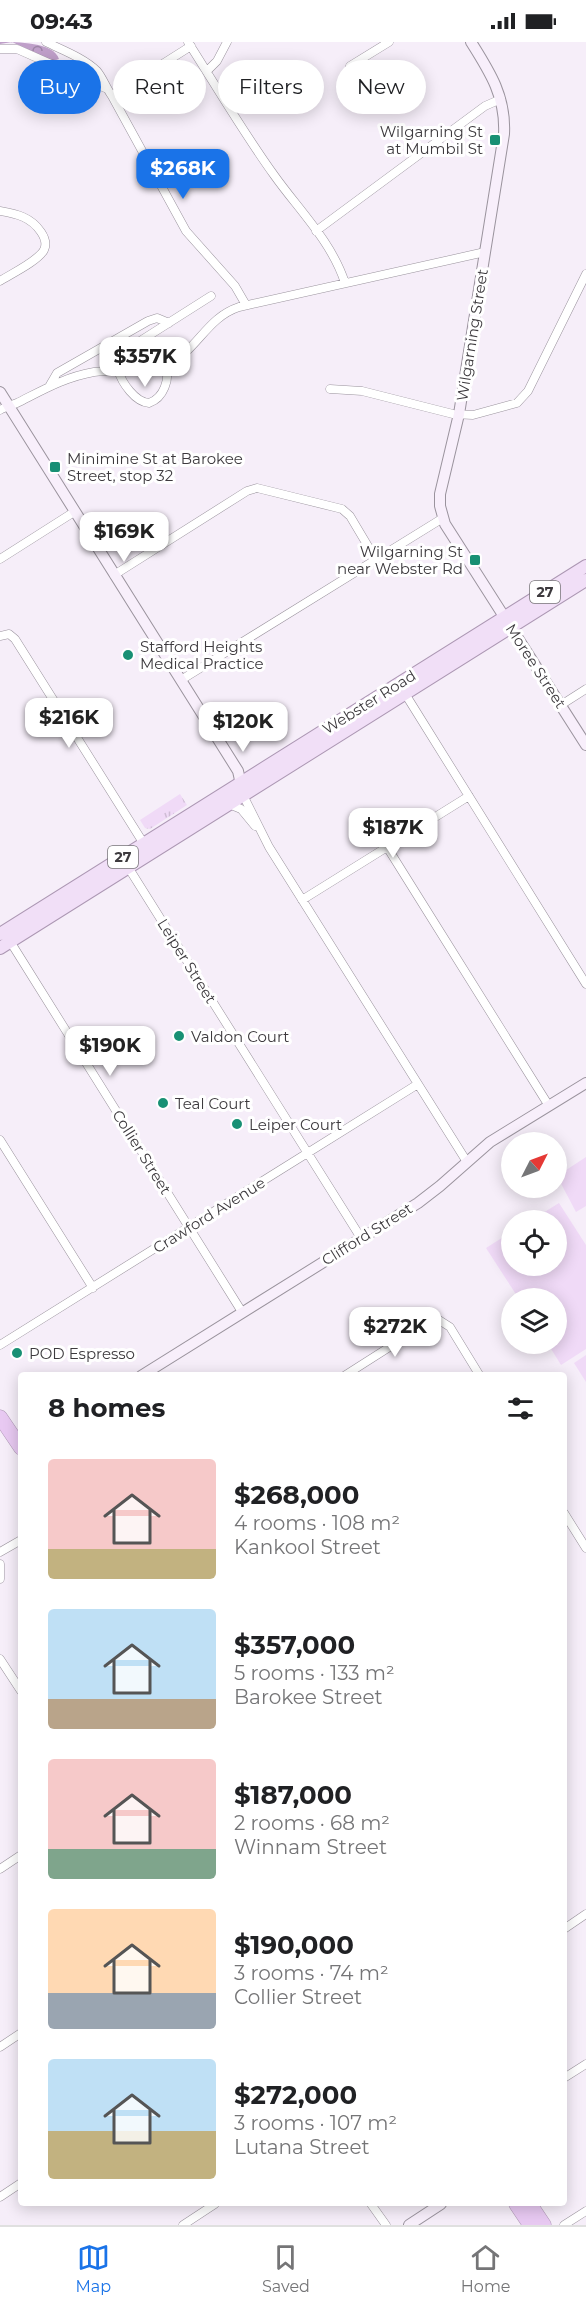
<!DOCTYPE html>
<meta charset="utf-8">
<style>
body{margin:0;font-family:Montserrat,sans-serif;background:#f6f6f6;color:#202124;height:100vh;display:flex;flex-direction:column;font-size:22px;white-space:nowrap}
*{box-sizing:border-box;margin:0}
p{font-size:20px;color:#757577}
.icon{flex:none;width:33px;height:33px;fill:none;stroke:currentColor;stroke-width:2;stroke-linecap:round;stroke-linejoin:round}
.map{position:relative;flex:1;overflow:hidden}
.drawer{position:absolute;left:18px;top:1330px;width:549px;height:834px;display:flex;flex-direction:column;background:#fff;border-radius:6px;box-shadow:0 3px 15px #0003}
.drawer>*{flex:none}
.hud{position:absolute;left:18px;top:18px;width:550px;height:54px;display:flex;gap:12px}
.needle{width:39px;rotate:48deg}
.buttons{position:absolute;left:501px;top:1090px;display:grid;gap:12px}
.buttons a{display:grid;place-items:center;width:66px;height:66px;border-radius:50%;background:#fff;box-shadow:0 3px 15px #0003;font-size:30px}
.price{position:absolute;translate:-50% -51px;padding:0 14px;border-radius:12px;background:#fff;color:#222;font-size:20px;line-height:39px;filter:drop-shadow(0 2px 3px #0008)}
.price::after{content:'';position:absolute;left:50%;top:36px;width:18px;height:14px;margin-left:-9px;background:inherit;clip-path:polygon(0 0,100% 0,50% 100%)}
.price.active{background:#1a73e8;color:#fff}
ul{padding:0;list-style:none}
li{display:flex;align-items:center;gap:18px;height:150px;padding:0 30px}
li span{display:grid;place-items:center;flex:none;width:168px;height:120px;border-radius:6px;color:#555}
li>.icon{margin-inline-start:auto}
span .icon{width:72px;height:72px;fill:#fffc;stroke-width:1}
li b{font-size:26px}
h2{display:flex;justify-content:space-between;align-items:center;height:72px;padding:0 30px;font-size:26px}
.chip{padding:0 21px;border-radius:27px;background:#fff;box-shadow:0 3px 15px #0003;font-size:21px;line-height:54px}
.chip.active{background:#1a73e8;color:#fff}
.status{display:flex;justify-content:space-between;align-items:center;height:42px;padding:0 30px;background:#fff;direction:ltr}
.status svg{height:16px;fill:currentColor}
.tabs{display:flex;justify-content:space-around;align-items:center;height:84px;border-top:2px solid #e0e0e0;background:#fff;font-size:16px;color:#757577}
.tabs a{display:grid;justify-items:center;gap:3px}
.tabs .active{color:#1a73e8}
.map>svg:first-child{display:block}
</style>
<div class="status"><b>09:43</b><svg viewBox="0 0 49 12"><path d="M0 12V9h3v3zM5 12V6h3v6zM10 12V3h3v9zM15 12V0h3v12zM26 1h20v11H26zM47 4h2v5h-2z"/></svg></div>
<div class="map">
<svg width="586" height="2183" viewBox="0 0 586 2183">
<defs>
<pattern id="grass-tufts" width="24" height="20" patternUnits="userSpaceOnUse" patternTransform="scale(1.5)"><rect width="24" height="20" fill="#f0daf7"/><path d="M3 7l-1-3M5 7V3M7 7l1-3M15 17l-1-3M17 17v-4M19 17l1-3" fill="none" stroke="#cfbcd5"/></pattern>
<pattern id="forest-crowns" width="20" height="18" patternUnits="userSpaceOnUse" patternTransform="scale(1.5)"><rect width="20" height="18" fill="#bf9fc9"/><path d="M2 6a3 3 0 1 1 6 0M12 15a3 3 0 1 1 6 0" fill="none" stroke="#9c83a5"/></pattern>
</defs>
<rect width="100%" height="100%" fill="#f6eef9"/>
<path fill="url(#grass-tufts)" d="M180,752L187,763L150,787L145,786L140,778Z"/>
<path fill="url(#forest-crowns)" d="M0,0C17,0 54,0 59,17L53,19L12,0L0,2Z"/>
<path fill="#f0daf7" d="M586,1115V1164L576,1170L557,1134Z
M559,1161L586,1203V1307L561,1323L548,1302H556V1257H519L486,1206L511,1190L512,1224H556V1179H530Z
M586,1313V1340L574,1321Z"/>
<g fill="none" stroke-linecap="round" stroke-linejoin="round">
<defs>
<path id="street" d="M46,0C62,8 84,16 97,29C103,36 106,46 112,54L191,4
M188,0C216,44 243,90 274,133C298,167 332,200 345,241
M0,7H17L105,46
M350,24L389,0
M207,29L217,19L227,0
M112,54L186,189L235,244L246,263
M0,169C17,172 31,175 41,190C45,196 47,202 44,208C38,219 11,232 0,239
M316,189L485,64L501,57
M118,328C122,341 135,360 149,361C164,356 170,337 166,323
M104,329L115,315L211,254
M50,343L57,331L148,279L157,276L169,281
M330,347L362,349L453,372L473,373L517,361L528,349L586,232
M0,368C5,365 12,363 17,361C43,348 65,335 94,330C118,327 145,332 168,322C198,308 206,276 239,265L485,210
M0,517L74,470
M114,533L247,449L257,446L342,467L350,474L375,516
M0,594L9,592L15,597L144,802
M181,638L443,476
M404,650L586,942
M561,663L586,647
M243,753L269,805L467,1120
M229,762L241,767L255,784
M387,805L549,1064
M128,825L361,1196
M302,858L469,754
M8,896L242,1270
M0,1098L93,1246
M0,1303L418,1042
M344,1334L424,1283L439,1278L450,1285L480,1334
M564,1471L586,1506
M0,1510L21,1498
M0,1522V1537
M0,1617L21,1649
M0,1827L21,1813
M564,1887L586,1872
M0,2005L21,1991
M564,2036L586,2022
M0,2155L21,2141
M371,2162L386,2183
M183,2183L215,2162
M564,2183L586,2169"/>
<path id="secondary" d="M471,0C490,30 506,55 504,92L459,372L440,452V464L445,482L586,703
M0,350L238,729L242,747
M141,1334L418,1161L440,1144L490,1100L586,1041
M409,2183L441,2162"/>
<path id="primary" d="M0,892L586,524
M0,906L586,538"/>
<path id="highway" d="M0,1375L21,1406
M516,2162L530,2183
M530,2162L544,2183"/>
</defs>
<use href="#street" stroke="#9a939d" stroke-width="9"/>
<use href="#secondary" stroke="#9a939d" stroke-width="12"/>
<use href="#primary" stroke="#ac97b3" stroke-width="14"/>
<use href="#highway" stroke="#ac97b3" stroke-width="15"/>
<use href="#street" stroke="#fff" stroke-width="8"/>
<use href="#secondary" stroke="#f8effb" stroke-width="10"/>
<use href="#primary" stroke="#f1dff7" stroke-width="12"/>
<use href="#highway" stroke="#e8c9f2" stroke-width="14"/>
</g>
<g fill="#189074" stroke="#fff" stroke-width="2">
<rect x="489" y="92" width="12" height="12" rx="3"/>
<rect x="49" y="419" width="12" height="12" rx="3"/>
<rect x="469" y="512" width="12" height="12" rx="3"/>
<circle cx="128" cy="613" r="6"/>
<circle cx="179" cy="994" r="6"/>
<circle cx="163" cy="1061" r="6"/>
<circle cx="237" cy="1082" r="6"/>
<circle cx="17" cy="1311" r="6"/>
</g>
<g text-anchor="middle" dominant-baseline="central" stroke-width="6" stroke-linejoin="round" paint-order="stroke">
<g fill="#fff" stroke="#777578" stroke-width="1.5">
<rect x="530" y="539" width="30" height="22" rx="4.5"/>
<rect x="108" y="804" width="30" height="22" rx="4.5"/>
</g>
<g font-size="14" font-weight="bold" fill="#3d3a3e">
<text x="545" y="550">27</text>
<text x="123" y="815">27</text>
</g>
<g font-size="15" fill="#3d3a3e" stroke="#fff" text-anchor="start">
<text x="483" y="89" text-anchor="end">Wilgarning St<tspan x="483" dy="17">at Mumbil St</tspan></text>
<text x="67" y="416">Minimine St at Barokee<tspan x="67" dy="17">Street, stop 32</tspan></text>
<text x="463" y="509" text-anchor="end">Wilgarning St<tspan x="463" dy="17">near Webster Rd</tspan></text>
<text x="140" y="604">Stafford Heights<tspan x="140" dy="17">Medical Practice</tspan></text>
<text x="191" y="994">Valdon Court</text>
<text x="175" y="1061">Teal Court</text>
<text x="249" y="1082">Leiper Court</text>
<text x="29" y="1311">POD Espresso</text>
</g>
<g font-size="15" fill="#3d3a3e" stroke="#fff">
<text transform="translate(472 293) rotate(-81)">Wilgarning Street</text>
<text transform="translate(536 624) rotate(57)">Moree Street</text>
<text transform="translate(369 660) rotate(-32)">Webster Road</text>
<text transform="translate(187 919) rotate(58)">Leiper Street</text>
<text transform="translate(142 1110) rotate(58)">Collier Street</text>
<text transform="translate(209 1173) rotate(-32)">Crawford Avenue</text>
<text transform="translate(367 1192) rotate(-32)">Clifford Street</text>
</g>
</g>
</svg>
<div class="buttons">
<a><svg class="needle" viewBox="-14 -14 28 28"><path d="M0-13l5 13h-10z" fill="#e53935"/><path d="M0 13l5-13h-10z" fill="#757577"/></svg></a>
<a><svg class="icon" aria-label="locate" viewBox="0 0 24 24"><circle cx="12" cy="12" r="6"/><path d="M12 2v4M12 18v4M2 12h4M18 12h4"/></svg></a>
<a><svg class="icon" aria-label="layers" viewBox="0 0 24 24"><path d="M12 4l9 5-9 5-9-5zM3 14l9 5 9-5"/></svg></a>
</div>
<b class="price active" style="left:183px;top:158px">$268K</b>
<b class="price" style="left:145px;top:346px">$357K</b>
<b class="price" style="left:124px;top:521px">$169K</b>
<b class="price" style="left:69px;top:707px">$216K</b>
<b class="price" style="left:243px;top:711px">$120K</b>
<b class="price" style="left:393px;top:817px">$187K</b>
<b class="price" style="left:110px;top:1035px">$190K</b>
<b class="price" style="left:395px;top:1316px">$272K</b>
<div class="hud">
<a class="chip active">Buy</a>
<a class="chip">Rent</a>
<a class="chip">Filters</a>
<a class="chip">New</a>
</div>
<section class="drawer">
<h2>8 homes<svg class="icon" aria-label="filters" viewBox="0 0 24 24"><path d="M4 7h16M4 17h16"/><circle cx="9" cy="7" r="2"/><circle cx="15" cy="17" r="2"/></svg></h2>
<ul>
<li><span style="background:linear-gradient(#f6c9c9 75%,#c2b280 0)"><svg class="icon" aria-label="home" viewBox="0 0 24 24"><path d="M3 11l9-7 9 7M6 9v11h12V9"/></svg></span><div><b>$268,000</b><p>4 rooms · 108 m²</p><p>Kankool Street</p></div></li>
<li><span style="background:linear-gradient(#bfe0f5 75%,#b9a48a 0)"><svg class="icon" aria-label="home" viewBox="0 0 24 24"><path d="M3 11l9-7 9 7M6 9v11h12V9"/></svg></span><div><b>$357,000</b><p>5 rooms · 133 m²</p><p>Barokee Street</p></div></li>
<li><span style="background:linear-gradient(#f6c9c9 75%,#7fa58c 0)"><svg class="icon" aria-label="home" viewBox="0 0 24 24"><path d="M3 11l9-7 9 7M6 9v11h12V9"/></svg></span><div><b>$187,000</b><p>2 rooms · 68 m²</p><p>Winnam Street</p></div></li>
<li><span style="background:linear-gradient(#ffd9b3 70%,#9aa5b1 0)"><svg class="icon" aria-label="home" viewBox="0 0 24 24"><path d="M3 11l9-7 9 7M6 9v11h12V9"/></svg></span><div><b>$190,000</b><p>3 rooms · 74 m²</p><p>Collier Street</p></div></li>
<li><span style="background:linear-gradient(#bfe0f5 60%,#c2b280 0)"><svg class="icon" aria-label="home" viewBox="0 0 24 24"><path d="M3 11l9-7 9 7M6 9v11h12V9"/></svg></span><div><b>$272,000</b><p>3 rooms · 107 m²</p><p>Lutana Street</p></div></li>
</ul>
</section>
</div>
<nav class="tabs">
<a class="active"><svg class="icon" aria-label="map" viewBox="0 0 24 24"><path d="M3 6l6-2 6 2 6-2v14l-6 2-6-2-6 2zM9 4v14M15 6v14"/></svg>Map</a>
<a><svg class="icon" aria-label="saved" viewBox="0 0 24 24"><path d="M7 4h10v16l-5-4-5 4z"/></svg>Saved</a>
<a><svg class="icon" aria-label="home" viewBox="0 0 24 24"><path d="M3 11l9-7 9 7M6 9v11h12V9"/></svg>Home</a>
</nav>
